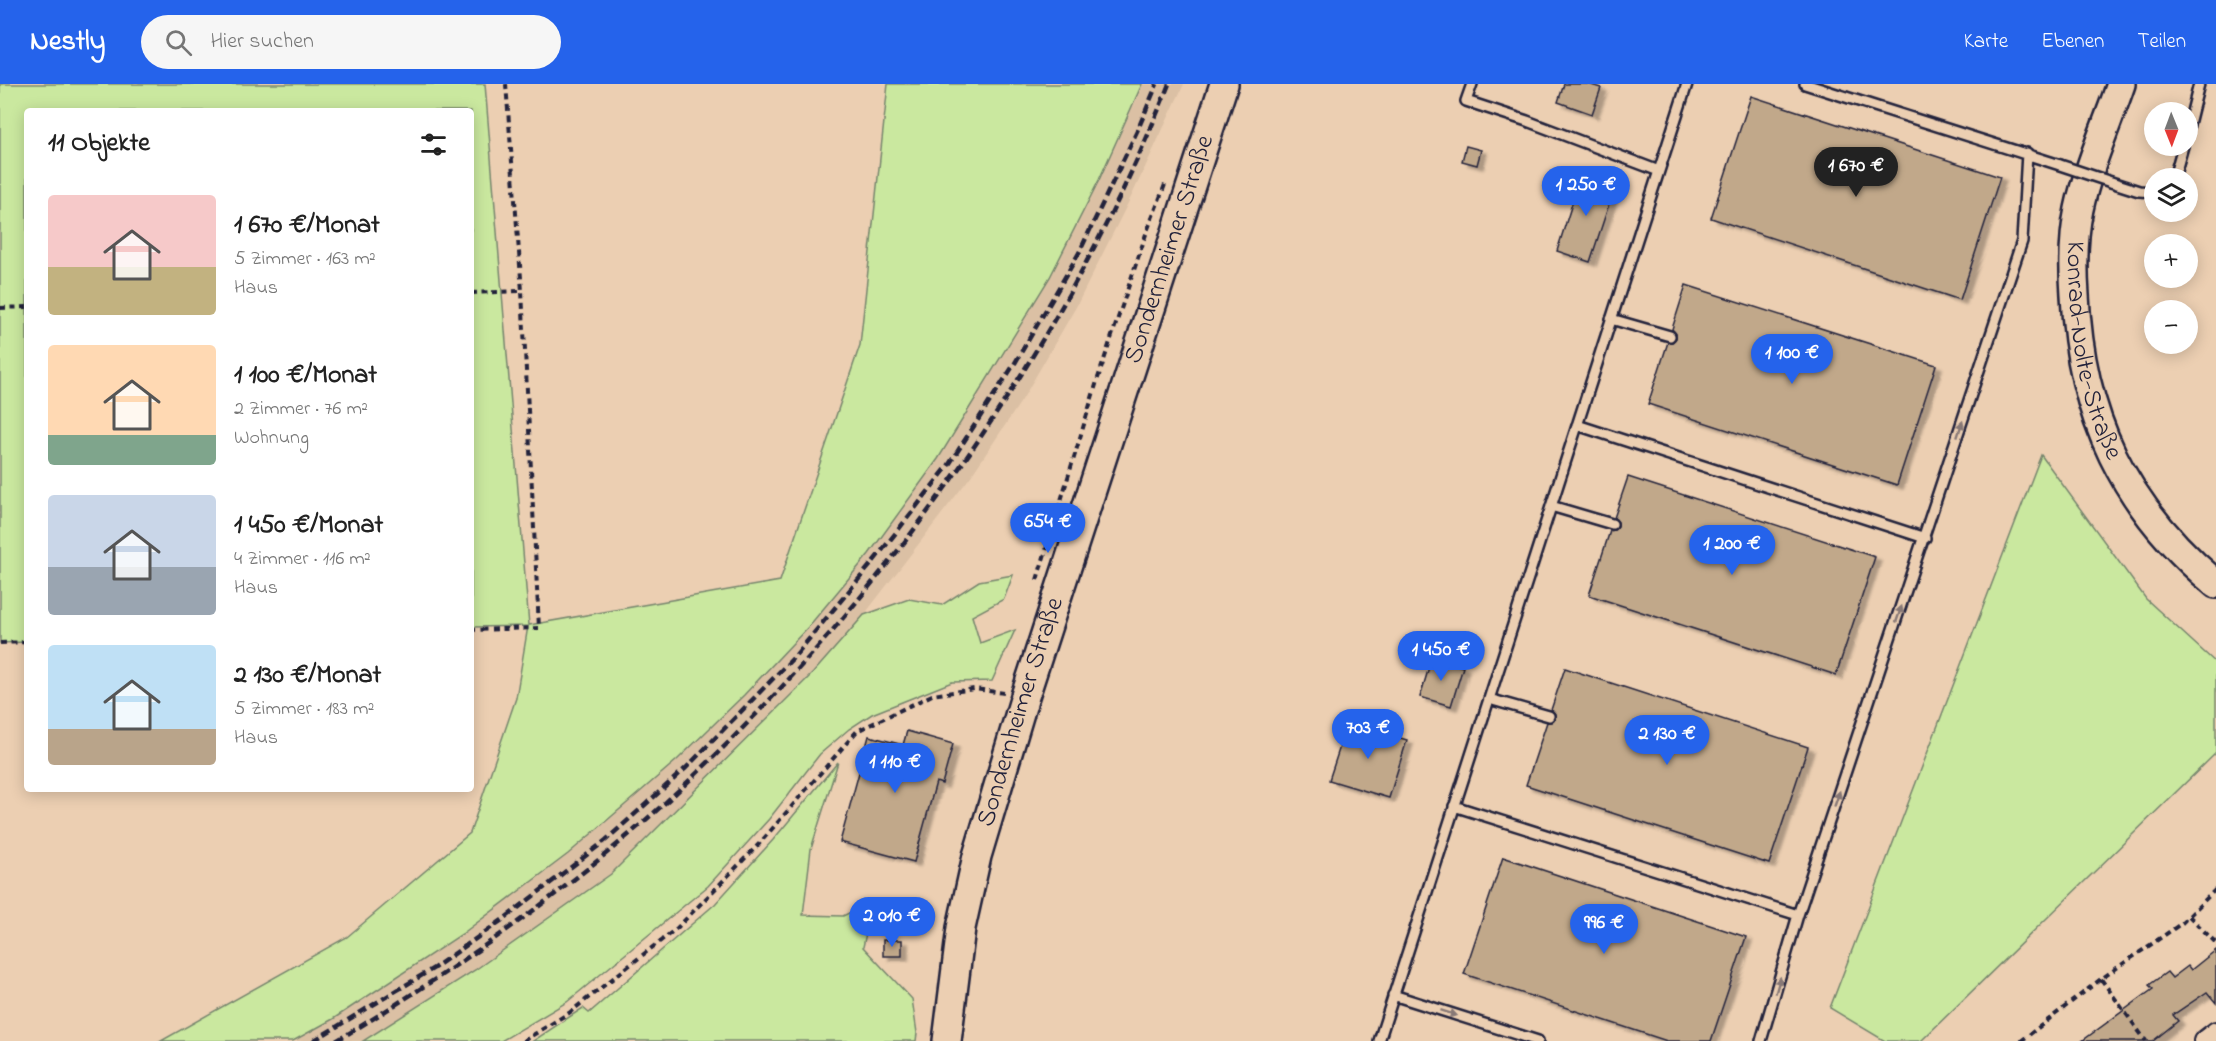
<!DOCTYPE html>
<html lang="de">
<meta charset="utf-8">
<style>
body{margin:0;font-family:"Indie Flower",sans-serif;background:#f6f6f6;color:#222;height:100vh;display:flex;flex-direction:column;font-size:22px;white-space:nowrap}
*{box-sizing:border-box;margin:0}
p{font-size:20px;color:#767676}
.icon{flex:none;width:33px;height:33px;fill:none;stroke:currentColor;stroke-width:2;stroke-linecap:round;stroke-linejoin:round}
.map{position:relative;flex:1;overflow:hidden}
.panel{position:absolute;left:24px;top:24px;width:450px;height:684px;display:flex;flex-direction:column;background:#fff;border-radius:6px;box-shadow:0 3px 15px #0003}
.panel>*{flex:none}
.needle{width:39px;rotate:179deg}
.tools{position:absolute;left:2144px;top:18px;display:grid;gap:12px}
.tools a{display:grid;place-items:center;width:54px;height:54px;border-radius:50%;background:#fff;box-shadow:0 3px 15px #0003;font-size:30px}
.price{position:absolute;translate:-50% -51px;padding:0 14px;border-radius:21px;background:#2563eb;color:#fff;font-size:20px;line-height:39px;filter:drop-shadow(0 2px 3px #0008)}
.price::after{content:'';position:absolute;left:50%;top:36px;width:18px;height:14px;margin-left:-9px;background:inherit;clip-path:polygon(0 0,100% 0,50% 100%)}
.price.current{background:#222;color:#fff}
ul{padding:0;list-style:none}
li{display:flex;align-items:center;gap:18px;height:150px;padding:0 24px}
li span{display:grid;place-items:center;flex:none;width:168px;height:120px;border-radius:6px;color:#555}
li>.icon{margin-inline-start:auto}
span .icon{width:72px;height:72px;fill:#fffc;stroke-width:1}
li b{font-size:26px}
h2{display:flex;justify-content:space-between;align-items:center;height:72px;padding:0 24px;font-size:26px}
header{display:flex;align-items:center;gap:36px;box-sizing:border-box;height:84px;padding:0 30px;background:#2563eb;color:#fff}
header strong{font-size:28px}
nav{display:flex;gap:33px;margin-inline-start:auto;font-size:21px}
.search{width:420px;height:54px;background:#f6f6f6;display:flex;align-items:center;gap:15px;box-sizing:border-box;padding:0 21px;border-radius:33px;color:#767676;font-size:22px}
.map>svg:first-child{display:block}
</style>
<header>
<strong>Nestly</strong>
<div class="search"><svg class="icon" aria-label="search" viewBox="0 0 24 24"><circle cx="10" cy="10" r="6"/><path d="M15 15l6 6"/></svg>Hier suchen</div>
<nav><a>Karte</a><a>Ebenen</a><a>Teilen</a></nav>
</header>
<div class="map">
<svg width="2216" height="957" viewBox="0 0 2216 957">
<defs>
<filter id="shadow"><feDropShadow dx="6" dy="4" stdDeviation="1.5" flood-color="#0004"/></filter>
</defs>
<rect width="100%" height="100%" fill="#eccfb2"/>
<filter id="ink" filterUnits="userSpaceOnUse"><feTurbulence type="fractalNoise" baseFrequency=".0167" numOctaves="2"/><feDisplacementMap in="SourceGraphic" scale="12" xChannelSelector="R" yChannelSelector="G"/><feConvolveMatrix kernelMatrix="1 2 1 2 8 2 1 2 1" color-interpolation-filters="sRGB"/></filter>
<g filter="url(#ink)">
<path fill="#dbc0a4" d="M1142,0H1184L1133,109L1076,223L1022,316L971,392L864,531L813,589L611,790L475,886L363,957H293L333,935L462,850L677,676L744,611L809,542L869,470L1135,19Z"/>
<path fill="#cae89f" stroke="#76856d" stroke-width="1.5" d="M0,0H485L529,541L780,497L860,261L888,0H1142L1099,96L1050,193L938,375L869,470L809,542L744,611L677,676L568,770L462,850L333,935L293,957H161L347,853L470,749L516,614L528,542L471,543V27H27V558L0,559Z
M2041,371L2146,515L2216,579V669L1921,957H1885L1830,924Z
M1013,491L1004,515L972,532L980,559L1015,546L992,597L952,598L872,630L849,645L820,670L769,735L708,802L567,918L501,957H363L475,886L611,790L813,589L864,531L909,515L942,521L979,497Z
M838,678L811,765L803,831L843,832L873,817L863,863L912,915L917,949L916,957H533L583,924L589,929L715,820L773,756Z"/>
<path fill="#c1a88a" stroke="#22223b" stroke-width="1.5" filter="url(#shadow)" d="M1564,0H1588L1601,4L1592,30L1558,18Z
M1751,12L2000,93L1960,216L1711,134Z
M1466,62L1481,66L1477,81L1462,77Z
M1582,88L1616,99L1590,178L1557,167Z
M1686,201L1936,281L1897,401L1648,320L1668,258H1672L1676,254V250L1672,245Z
M1628,393L1875,473L1836,591L1589,511L1610,447L1614,446L1618,442V438L1614,434Z
M1432,573L1463,583L1451,622L1420,613Z
M1565,584L1808,663L1769,780L1526,701L1547,638H1551L1555,634V630L1551,626Z
M1348,638L1407,656L1389,714L1329,696Z
M907,647L953,660L942,700L936,698L914,778L840,758L869,652L903,661Z
M1503,773L1746,853L1711,957H1667L1464,890Z
M883,856H902V872H883Z
M2216,866V919L2207,908L2173,931L2178,937L2153,957H2082L2153,905L2149,901L2167,888L2172,894L2188,882L2191,886Z"/>
<g fill="none" stroke-linecap="round" stroke-linejoin="round">
<defs>
<path id="lane" d="M1472,0L1466,17L1527,37L1659,87
M1805,0L2060,81
M2187,48L2199,0
M2174,94L2183,62
M2111,98L2139,107L2154,108
M1611,235L1670,252
M1577,341L1925,454
M1551,422L1612,440
M1489,615L1549,632
M1454,722L1798,831
M1393,911L1538,957
M1379,957L1687,0
M1761,957L1798,831L2022,157L2027,69"/>
<path id="street" d="M2203,957L2216,947"/>
<g id="secondary">
<path id="s1" d="M2121,0C2107,41 2088,83 2079,125C2073,153 2073,183 2075,211C2080,331 2124,423 2216,500"/>
<path id="s2" d="M947,957L961,844L977,772L1025,612L1224,0"/>
</g>
</defs>
<use href="#lane" stroke="#22223b" stroke-width="14"/>
<use href="#street" stroke="#22223b" stroke-width="22"/>
<use href="#secondary" stroke="#22223b" stroke-width="32"/>
<path stroke="#22223b" stroke-width="4" stroke-dasharray="6 4.5" stroke-linecap="butt" d="M506,0L522,207
M471,209L522,207L539,544L471,546
M0,224L27,223
M1037,496L1098,294L1146,150L1166,98
M0,559L27,558
M2189,832L2216,859
M2101,895L2146,957
M523,957L569,929L677,844L759,760L857,647L932,611L974,605L1004,609
M2021,957L2101,895L2182,839L2216,805"/>
<use href="#lane" stroke="#eccfb2" stroke-width="9"/>
<use href="#street" stroke="#eccfb2" stroke-width="18"/>
<use href="#secondary" stroke="#eccfb2" stroke-width="27"/>
<path stroke="#22223b" stroke-width="4.5" stroke-dasharray="9 4.5" stroke-linecap="butt" d="M313,957L434,884L505,834L606,756L686,684L794,573L873,478L948,382L1015,279L1079,169L1138,45L1157,0
M336,957C464,881 587,794 695,691C894,501 1068,256 1169,0"/>
<defs>
<path id="lane-bridge" d="M2060,81L2111,98"/>
</defs>
<use href="#lane-bridge" stroke="#22223b" stroke-width="14" stroke-linecap="butt"/>
<use href="#lane-bridge" stroke="#eccfb2" stroke-width="9"/>
</g>
<defs><path id="oneway-solid" d="M-6-.8H1V-3.2L6.5 0L1 3.2V.8H-6Z" transform="scale(1.5)"/></defs>
<g fill="#877876">
<use href="#oneway-solid" transform="translate(1960 345) rotate(-72)"/>
<use href="#oneway-solid" transform="translate(1899 530) rotate(-71)"/>
<use href="#oneway-solid" transform="translate(1837 715) rotate(-71)"/>
<use href="#oneway-solid" transform="translate(1778 901) rotate(-74)"/>
<use href="#oneway-solid" transform="translate(1449 929) rotate(18)"/>
</g>
</g>
<g text-anchor="middle" dominant-baseline="central" stroke-width="4.5" stroke-linejoin="round" paint-order="stroke">
<g font-size="26" fill="#22223b" stroke="#eccfb2">
<text stroke="none"><textPath href="#s2" startOffset="824">Sondernheimer Straße</textPath></text>
<text stroke="none"><textPath href="#s1" startOffset="276">Konrad-Nolte-Straße</textPath></text>
<text stroke="none"><textPath href="#s2" startOffset="338">Sondernheimer Straße</textPath></text>
</g>
</g>
</svg>
<div class="tools">
<a><svg class="needle" viewBox="-14 -14 28 28"><path d="M0-13l5 13h-10z" fill="#e53935"/><path d="M0 13l5-13h-10z" fill="#767676"/></svg></a>
<a><svg class="icon" aria-label="layers" viewBox="0 0 24 24"><path d="M12 4l9 5-9 5-9-5zM3 14l9 5 9-5"/></svg></a>
<a>+</a>
<a>−</a>
</div>
<b class="price current" style="left:1856px;top:114px">1 670 €</b>
<b class="price" style="left:1586px;top:133px">1 250 €</b>
<b class="price" style="left:1792px;top:301px">1 100 €</b>
<b class="price" style="left:1048px;top:470px">654 €</b>
<b class="price" style="left:1732px;top:492px">1 200 €</b>
<b class="price" style="left:1441px;top:598px">1 450 €</b>
<b class="price" style="left:1368px;top:676px">703 €</b>
<b class="price" style="left:1667px;top:682px">2 130 €</b>
<b class="price" style="left:895px;top:710px">1 110 €</b>
<b class="price" style="left:892px;top:864px">2 010 €</b>
<b class="price" style="left:1604px;top:871px">996 €</b>
<section class="panel">
<h2>11 Objekte<svg class="icon" aria-label="filters" viewBox="0 0 24 24"><path d="M4 7h16M4 17h16"/><circle cx="9" cy="7" r="2"/><circle cx="15" cy="17" r="2"/></svg></h2>
<ul>
<li><span style="background:linear-gradient(#f6c9c9 60%,#c2b280 0)"><svg class="icon" aria-label="home" viewBox="0 0 24 24"><path d="M3 11l9-7 9 7M6 9v11h12V9"/></svg></span><div><b>1 670 €/Monat</b><p>5 Zimmer · 163 m²</p><p>Haus</p></div></li>
<li><span style="background:linear-gradient(#ffd9b3 75%,#7fa58c 0)"><svg class="icon" aria-label="home" viewBox="0 0 24 24"><path d="M3 11l9-7 9 7M6 9v11h12V9"/></svg></span><div><b>1 100 €/Monat</b><p>2 Zimmer · 76 m²</p><p>Wohnung</p></div></li>
<li><span style="background:linear-gradient(#c9d6e8 60%,#9aa5b1 0)"><svg class="icon" aria-label="home" viewBox="0 0 24 24"><path d="M3 11l9-7 9 7M6 9v11h12V9"/></svg></span><div><b>1 450 €/Monat</b><p>4 Zimmer · 116 m²</p><p>Haus</p></div></li>
<li><span style="background:linear-gradient(#bfe0f5 70%,#b9a48a 0)"><svg class="icon" aria-label="home" viewBox="0 0 24 24"><path d="M3 11l9-7 9 7M6 9v11h12V9"/></svg></span><div><b>2 130 €/Monat</b><p>5 Zimmer · 183 m²</p><p>Haus</p></div></li>
</ul>
</section>
</div>
